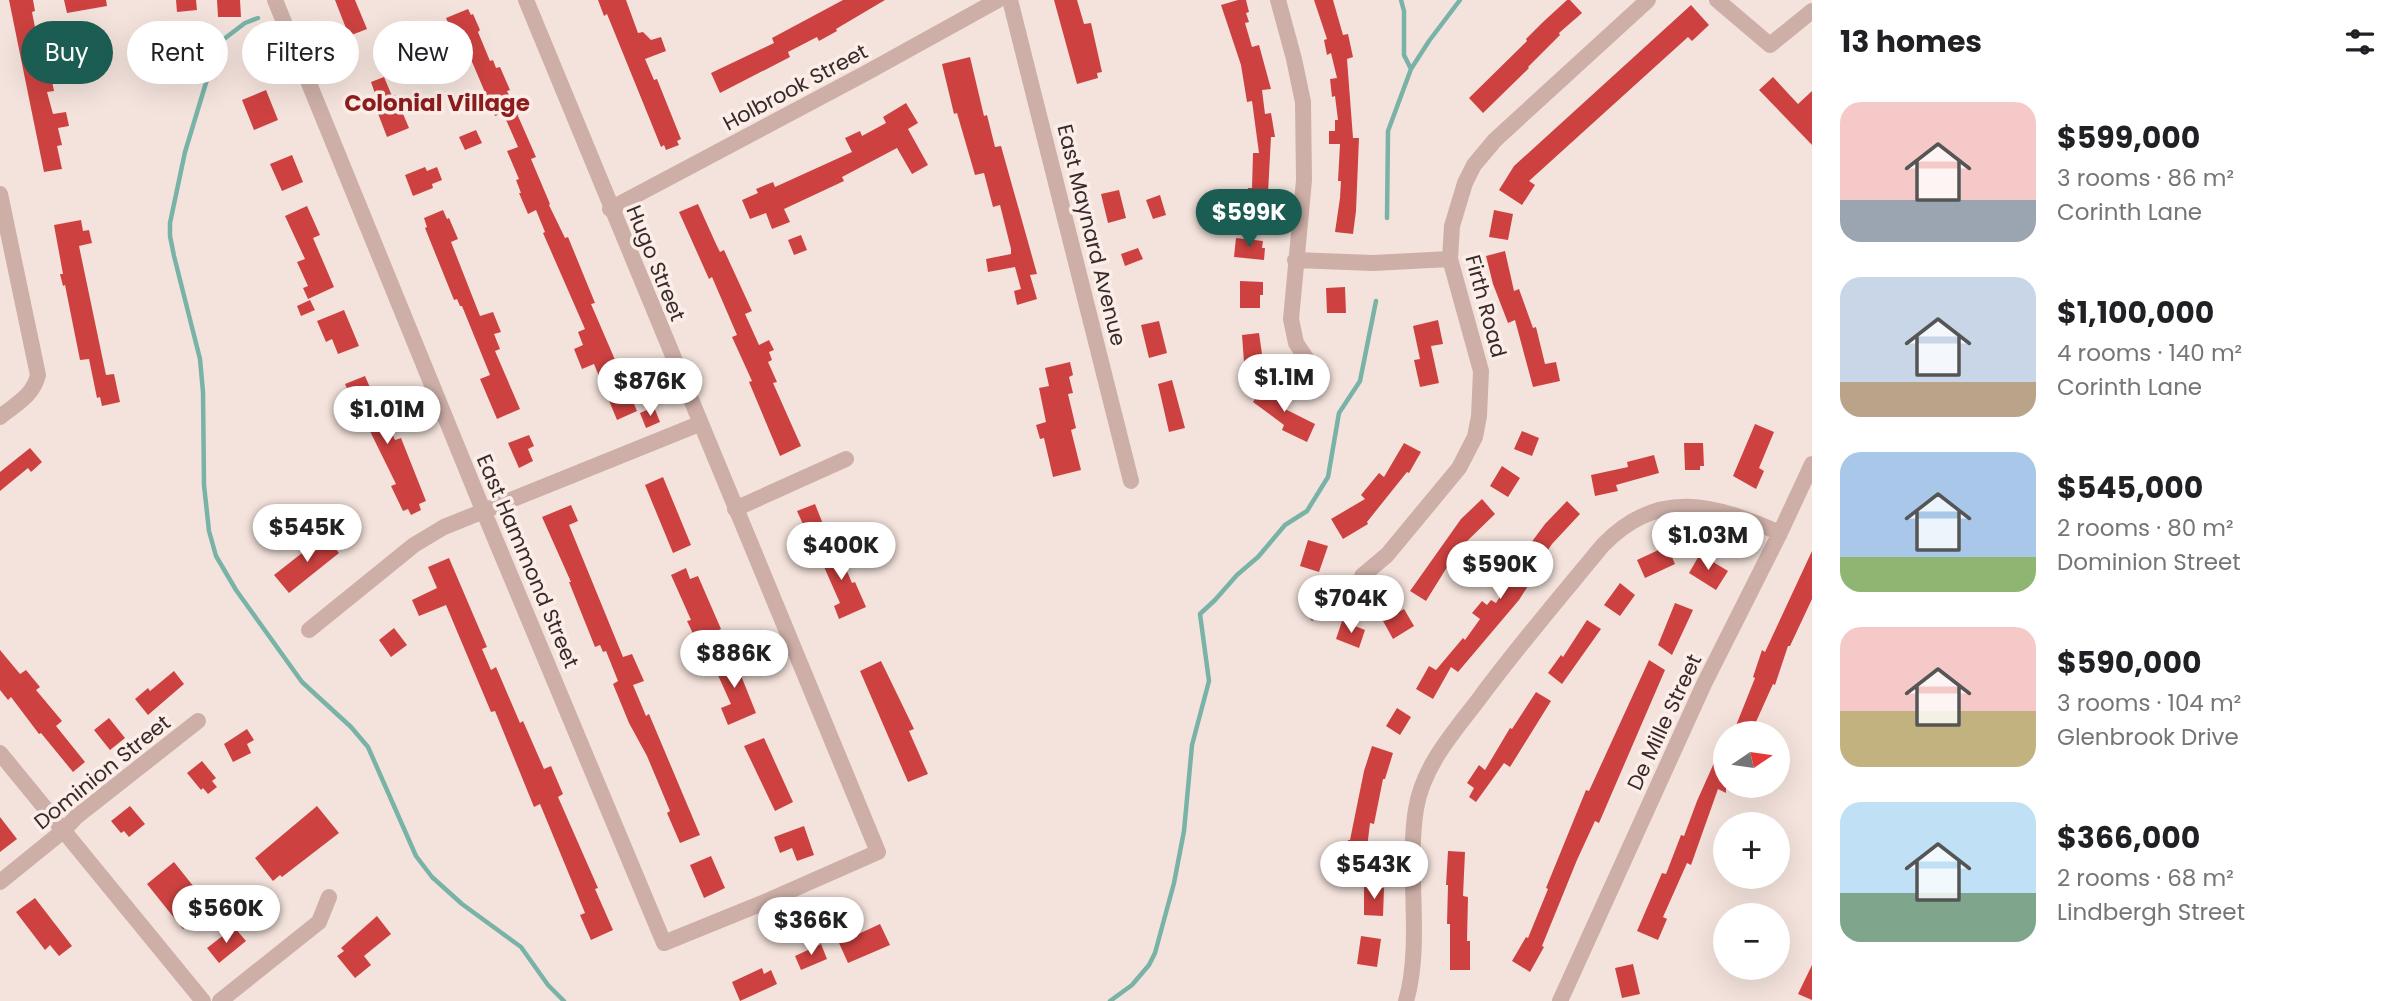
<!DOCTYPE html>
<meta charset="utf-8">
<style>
body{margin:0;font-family:Poppins,sans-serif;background:#f6f6f6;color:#202124;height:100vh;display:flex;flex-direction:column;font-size:26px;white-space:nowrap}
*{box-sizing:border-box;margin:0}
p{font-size:23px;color:#757577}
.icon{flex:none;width:38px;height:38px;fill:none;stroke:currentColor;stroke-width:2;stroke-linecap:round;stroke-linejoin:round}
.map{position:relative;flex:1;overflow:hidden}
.details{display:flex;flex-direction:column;background:#fff;width:595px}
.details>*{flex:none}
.hud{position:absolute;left:21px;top:21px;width:665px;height:63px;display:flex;gap:14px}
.needle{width:46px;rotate:77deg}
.fabs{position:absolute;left:1713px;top:721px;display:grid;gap:14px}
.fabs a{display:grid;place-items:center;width:77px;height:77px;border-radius:50%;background:#fff;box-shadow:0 7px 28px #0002;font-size:35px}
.price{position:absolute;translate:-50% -60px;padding:0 16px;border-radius:24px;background:#fff;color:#222;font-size:23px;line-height:46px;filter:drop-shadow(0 2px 4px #0008)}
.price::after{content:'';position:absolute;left:50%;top:42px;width:21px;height:16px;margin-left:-10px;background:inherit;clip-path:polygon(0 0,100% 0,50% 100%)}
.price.on{background:#1b5d52;color:#fff}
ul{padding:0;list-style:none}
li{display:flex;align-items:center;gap:21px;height:175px;padding:0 28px}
li span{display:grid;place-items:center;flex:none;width:196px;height:140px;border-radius:21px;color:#555}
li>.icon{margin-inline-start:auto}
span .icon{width:84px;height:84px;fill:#fffc;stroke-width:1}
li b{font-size:30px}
h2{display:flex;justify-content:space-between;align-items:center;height:84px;padding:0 28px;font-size:30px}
.chip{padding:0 24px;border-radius:32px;background:#fff;box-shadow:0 7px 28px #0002;font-size:24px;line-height:63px}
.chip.on{background:#1b5d52;color:#fff}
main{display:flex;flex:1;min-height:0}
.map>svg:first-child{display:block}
</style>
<main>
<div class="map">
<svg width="1812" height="1001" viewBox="0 0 1812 1001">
<rect width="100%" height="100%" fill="#f4e3dc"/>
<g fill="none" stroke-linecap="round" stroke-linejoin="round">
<path stroke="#79b3a8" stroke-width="4.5" d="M1401,0L1404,11V55L1411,69
M258,18L245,23L224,39L212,63L185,152L170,223V236L174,256L200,359L203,392L204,485L209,531L216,556L236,590L302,682L351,727L368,747L416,856L432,877L462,904L521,947L548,985L564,1001
M1387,218L1388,131L1411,69L1429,41L1460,0
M1110,1001L1132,985L1149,965L1155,953L1174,883L1184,831L1192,745L1209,681L1200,614L1215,600L1237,575L1258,557L1285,525L1307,511L1328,477L1339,413L1360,381L1376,301"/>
</g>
<path fill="#cd4240" d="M9,0H33L35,11L32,12L43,68L49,67L54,91L47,92L53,114L66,112L69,126L58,128L62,145L57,146L62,169L44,172Z
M64,0H106L107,6L67,13Z
M176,0H196L197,10L177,12Z
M217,0H240L241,17H218Z
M335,0H355L367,29L349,36Z
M598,0H626L638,33L643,32L651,40L661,37L666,51L645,59L654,80L657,79L681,139L677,141L679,145L666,150L664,145L661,147L607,14L604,16Z
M843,0H885L836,29L837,31L819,41L817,37L788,52L790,57L720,93L711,73L774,43L772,38Z
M1054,0H1077L1084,24L1091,23L1102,72L1097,73L1098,78L1077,84Z
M1238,0H1246L1249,12L1246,13L1249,22L1245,23L1252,47L1259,45L1271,89L1262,90L1265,114L1271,113L1275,137H1271L1268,193H1272L1271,205L1247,203L1248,188H1252L1253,153H1259L1252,101L1247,102L1241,65L1221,5Z
M1314,0H1333L1343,35L1348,34L1353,57L1347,59L1353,138H1359L1356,211L1353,234L1335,232L1340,198L1341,181H1338L1340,144H1329V131H1335V120H1338L1335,96L1332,97L1330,79L1337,78L1331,53L1327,55L1324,40L1327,39Z
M1567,0H1570L1582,13L1559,33L1560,35L1528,67L1529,68L1483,113L1469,98L1527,41L1526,39L1543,22Z
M1691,5L1709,25L1692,41L1688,37L1529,181L1535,185L1522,205L1499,190L1514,166Z
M468,9L471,15L473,14L480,30L478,32L490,61L493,60L496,68L500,67L510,90L507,91L536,157L531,159L550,204L549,205L565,238L568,237L595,303L591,304L637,411L617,420L594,364L582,369L574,349L583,345L578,332L585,329L543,233L545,232L536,210L528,214L519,193H521L516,180L519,179L507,151L518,147L503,113L495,116L470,57L464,60L446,18Z
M88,31L93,59L81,61L79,51L69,53L65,36Z
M970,57L984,116L987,115L995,147L1001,146L1037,274L1030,275L1037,299L1017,305L1014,291L1021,289L1015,267L988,272L986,259L1011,254V249L1000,205L993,207L984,173L975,175L957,113L954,114L942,64Z
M384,77L392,96L395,95L409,128L387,137L374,103L378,102L371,82Z
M1773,77L1798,104L1812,91V145L1759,90Z
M266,90L278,120L254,130L242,100Z
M906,103L918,123L908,129L928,165L912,174L897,148L842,177L844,181L784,209L790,222L772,229L766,213L750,219L742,200L758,193L756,189L773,182L775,187L852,152L845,138L860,131L862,136L886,123L883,117Z
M476,130L482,143L465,150L459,137Z
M292,155L303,182L282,191L270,164Z
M425,167L427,171L437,167L442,180L432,184L433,188L413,196L405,175Z
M1119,190L1126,218L1108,223L1101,194Z
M1160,195L1166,215L1153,219L1146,200Z
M698,204L716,244L720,252L724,250L752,311L745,314L759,345L769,340L774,350L769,352L772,360L768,362L777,382L773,383L801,446L780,456L749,382L752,381L732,337L737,335L712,277L709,279L679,212Z
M307,206L320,235L313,238L334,287L308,299L303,288L308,286L297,262L305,259L285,216Z
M443,210L447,219L449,218L458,239L451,242L480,316L493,312L501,332L494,334L500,349L495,351L520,409L497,419L480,379L490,375L462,306H460L457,299L454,300L425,228L427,227L424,218Z
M1494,210L1513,214L1508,240L1489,237Z
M81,220L83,231L89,230L92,243L79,246L106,375L114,374L120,402L102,406L100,397L97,398L89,359L80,360L65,285L63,286L60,274H63L54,225Z
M801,235L807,250L794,255L788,240Z
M1236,238L1263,241L1262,248H1265L1264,260L1234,257Z
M1138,248L1143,259L1125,266L1121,254Z
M1505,251L1514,291L1519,289L1533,328L1536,327L1545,364L1556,362L1560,381L1533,387L1515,320L1508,323L1493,284L1486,256Z
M1240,281L1263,282V295H1260V308H1240Z
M1345,287L1346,313H1327L1326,288Z
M310,300L315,310L301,316L297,306Z
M344,310L359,346L338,354L332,339L326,342L317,321Z
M1438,320L1443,344L1431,346L1439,383L1420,387L1414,360L1420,359L1413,326Z
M1159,321L1167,353L1149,358L1141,325Z
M1259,333L1263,361L1244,362L1242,335Z
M1070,362L1073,375L1069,377L1073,393L1068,394L1076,428L1071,430L1081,470L1053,477L1044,438L1040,439L1036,425L1046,422L1039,388L1049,386L1045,368Z
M365,376L388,429H390L395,440L401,438L426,501L419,504L421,510L411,515L408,509L403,511L391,486L396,484L365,421L361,423L357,412L352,414L346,399L351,397L345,384Z
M1172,380L1185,428L1169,432L1158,384Z
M1267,383L1277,391L1273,396L1284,403L1281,407L1315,424L1307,442L1282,430L1284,425L1253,402Z
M654,407L660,422L646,428L640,413Z
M1755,424L1774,432L1759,468L1764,471L1756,489L1733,476Z
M1522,431L1539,438L1532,456L1514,449Z
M529,435L534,446L528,449L533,461L519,468L508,443Z
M1404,443L1421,452L1409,473L1407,472L1367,522L1368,524L1343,539L1331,519L1365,499L1361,495L1379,473L1384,477Z
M1684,443H1703L1704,466H1700V470H1685Z
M30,448L42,462L31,472L28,468L0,491V472Z
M1654,455L1659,473L1616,485L1618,491L1595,496L1591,475L1628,467L1627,462Z
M1502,466L1520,478L1508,497L1490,486Z
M663,477L691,545L673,553L645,485Z
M1482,499L1495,514L1463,545L1465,547L1451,565L1449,564L1426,601L1410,591L1461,519Z
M1567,501L1580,514L1552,544L1530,576L1533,578L1519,600L1458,672L1451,667L1433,699L1416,689L1429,666L1436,670L1463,638L1465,640L1480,619L1472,613L1482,601L1487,605L1491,600L1496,603L1524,557L1522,555L1545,524Z
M815,504L823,524L806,531L797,511Z
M571,505L578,521L569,525L623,657L632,654L644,681L633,685L646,716L649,714L700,835L680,843L667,813L670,811L647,756L629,723L613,684L618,681L606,651L603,652L600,645L595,647L569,582H571L542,517Z
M325,535L339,553L289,593L274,575Z
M1308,540L1328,546L1319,572L1300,566Z
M835,543L852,583L855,582L866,607L839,619L834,606L840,603L817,551Z
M1667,546L1675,564L1645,578L1637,560Z
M1812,551V599L1790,646H1788L1775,685L1773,684L1751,733H1733L1755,678L1753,677L1762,650L1765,652Z
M1700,554L1728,571L1716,590L1689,573Z
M449,558L487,647L482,649L491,670L496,667L520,723L523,721L544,769L551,766L563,794L558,797L598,888L595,889L613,930L591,940L580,915L585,913L540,804L534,807L495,711L491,712L446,605L419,616L412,600L437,588L428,567Z
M686,568L690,579L698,576L721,629L696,640L687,621L691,620L671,575Z
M1620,583L1635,595L1620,616L1604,605Z
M1317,592L1328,610L1312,621L1300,603Z
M1675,603L1693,610L1672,655L1658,645Z
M1404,609L1414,626L1393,639L1383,621Z
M1587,620L1601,629L1562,684L1548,673L1561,655L1563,657Z
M1342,621L1365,630L1359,648L1336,639Z
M394,628L407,645L391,657L379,640Z
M0,650L20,674L26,670L40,687L36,690L62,721L56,726L85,762L73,772L41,733L39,734L11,697L8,700L0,690Z
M732,653L756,713L728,725L721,708L731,704L712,662Z
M1649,660L1665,670L1599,823L1595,821L1577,860L1542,946L1544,947L1530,972L1512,961L1526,937L1528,938L1548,889L1546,888L1586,790L1589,791Z
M881,661L914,729L909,731L928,774L908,782L860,671Z
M174,671L184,684L148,715L135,699L148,688L150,691Z
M1536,692L1551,701L1510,767L1504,763L1476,802L1469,797L1474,788L1467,783L1479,765L1485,770L1510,728L1512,729Z
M1397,708L1411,717L1400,735L1386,726Z
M109,718L125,738L110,750L94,730Z
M247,729L254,740L247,744L251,753L233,762L224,744Z
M1726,736V793L1718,789L1691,865L1687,863L1663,917L1667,919L1658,940L1637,931L1662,873L1666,874L1681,835L1684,836L1697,801Z
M764,738L793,802L775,811L744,746Z
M1372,746L1393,753L1385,779H1383L1374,824L1370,823L1365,865L1346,862L1348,840H1350L1364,771Z
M202,761L216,778L212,781L217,787L208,794L203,788L201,790L187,773Z
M130,806L145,824L129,837L124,831L121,833L111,821Z
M317,806L339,833L282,877L280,875L273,881L255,858Z
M0,817L17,839L0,852Z
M804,826L814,855L797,861L792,848L780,853L774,837Z
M1448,851L1465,852L1463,896L1468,897L1467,941H1470V970H1450V924H1447L1448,885H1446Z
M711,856L725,888L704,898L690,865Z
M174,862L198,892L200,890L213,905L183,929L147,884Z
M1364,887L1384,888L1383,916L1364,915Z
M35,898L72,946L59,956L50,945L45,950L16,912Z
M377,916L391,934L364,956L371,965L355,978L337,956L344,951L341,948Z
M880,924L890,945L848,963L839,943Z
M234,927L246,941L219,963L207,948Z
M1361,936L1381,939L1377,967L1357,964Z
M821,944L827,959L801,970L795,956Z
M1633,964L1640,994L1622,998L1615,968Z
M1812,965V1000L1798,994Z
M762,968L764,974L771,970L777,984L740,1001L732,982Z"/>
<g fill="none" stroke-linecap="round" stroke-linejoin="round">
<path stroke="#cdafa7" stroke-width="16" d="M275,0L483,510L664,943L760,904L878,852L526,0
M1010,0L1131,481
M1278,0L1294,59L1303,102L1304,180L1291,319L1296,343L1310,364
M1717,0L1770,45L1812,11
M0,194L38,375C33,396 16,404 0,417
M610,209L866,73L998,0
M1295,260L1373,263L1450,259
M735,509L846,459
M1362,576L1387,555L1459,468L1475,437L1479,416L1481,371L1450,259L1452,226L1465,183L1474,165L1495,140L1648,0
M309,630L414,545L444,527L699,424
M0,753L203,1001
M0,882L63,831L76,817L198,721
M220,1001L319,922L329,897
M1406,1001C1423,943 1406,870 1416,809C1423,766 1453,733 1479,699C1518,646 1561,596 1603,545C1659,487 1715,505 1780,533
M1560,1001L1704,684L1780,533L1812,464"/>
</g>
<g text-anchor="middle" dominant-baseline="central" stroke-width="7" stroke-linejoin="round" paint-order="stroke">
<g font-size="21" fill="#392928" stroke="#fbeee9">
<text transform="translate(795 87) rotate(-28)">Holbrook Street</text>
<text transform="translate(1092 235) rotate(76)">East Maynard Avenue</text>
<text transform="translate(656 263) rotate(68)">Hugo Street</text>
<text transform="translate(1486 306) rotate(75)">Firth Road</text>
<text transform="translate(528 561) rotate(67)">East Hammond Street</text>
<text transform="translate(1664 722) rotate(-65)">De Mille Street</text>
<text transform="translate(102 772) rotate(-39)">Dominion Street</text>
</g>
<g font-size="23" font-weight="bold" fill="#8d1d1c" stroke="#fbeee9">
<text x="437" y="103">Colonial Village</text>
</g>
</g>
</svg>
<div class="fabs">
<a><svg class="needle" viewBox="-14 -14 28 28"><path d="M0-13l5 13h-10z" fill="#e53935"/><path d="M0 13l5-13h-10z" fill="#757577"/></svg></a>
<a>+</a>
<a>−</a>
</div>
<b class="price on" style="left:1249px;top:249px">$599K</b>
<b class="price" style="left:1284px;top:414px">$1.1M</b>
<b class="price" style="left:650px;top:418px">$876K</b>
<b class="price" style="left:387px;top:446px">$1.01M</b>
<b class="price" style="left:307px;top:564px">$545K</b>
<b class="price" style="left:1708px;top:572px">$1.03M</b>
<b class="price" style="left:841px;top:582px">$400K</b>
<b class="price" style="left:1500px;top:601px">$590K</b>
<b class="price" style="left:1351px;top:635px">$704K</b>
<b class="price" style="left:734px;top:690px">$886K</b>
<b class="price" style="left:1374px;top:901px">$543K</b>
<b class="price" style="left:226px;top:945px">$560K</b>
<b class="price" style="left:811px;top:957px">$366K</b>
<div class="hud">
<a class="chip on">Buy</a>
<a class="chip">Rent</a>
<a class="chip">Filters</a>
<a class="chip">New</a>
</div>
</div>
<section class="details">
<h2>13 homes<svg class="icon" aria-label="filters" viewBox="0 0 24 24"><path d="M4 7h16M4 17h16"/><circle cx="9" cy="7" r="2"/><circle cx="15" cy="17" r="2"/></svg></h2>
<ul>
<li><span style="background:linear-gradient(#f6c9c9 70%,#9aa5b1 0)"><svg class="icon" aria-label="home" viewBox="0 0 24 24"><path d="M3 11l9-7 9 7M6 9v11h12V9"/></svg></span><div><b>$599,000</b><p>3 rooms · 86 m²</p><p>Corinth Lane</p></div></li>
<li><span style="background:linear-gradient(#c9d6e8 75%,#b9a48a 0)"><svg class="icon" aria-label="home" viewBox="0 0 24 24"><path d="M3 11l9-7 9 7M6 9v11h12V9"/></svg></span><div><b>$1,100,000</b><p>4 rooms · 140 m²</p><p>Corinth Lane</p></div></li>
<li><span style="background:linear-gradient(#a9c7e8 75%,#8fb573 0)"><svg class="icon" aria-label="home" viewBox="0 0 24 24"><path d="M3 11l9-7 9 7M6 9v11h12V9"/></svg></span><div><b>$545,000</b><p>2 rooms · 80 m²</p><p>Dominion Street</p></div></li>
<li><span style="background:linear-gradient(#f6c9c9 60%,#c2b280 0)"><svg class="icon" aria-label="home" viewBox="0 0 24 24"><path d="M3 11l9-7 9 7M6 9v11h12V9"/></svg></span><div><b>$590,000</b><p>3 rooms · 104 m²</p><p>Glenbrook Drive</p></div></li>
<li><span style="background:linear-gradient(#bfe0f5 65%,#7fa58c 0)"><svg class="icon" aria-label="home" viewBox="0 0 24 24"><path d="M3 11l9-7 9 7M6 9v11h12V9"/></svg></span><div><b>$366,000</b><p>2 rooms · 68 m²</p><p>Lindbergh Street</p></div></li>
</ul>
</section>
</main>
